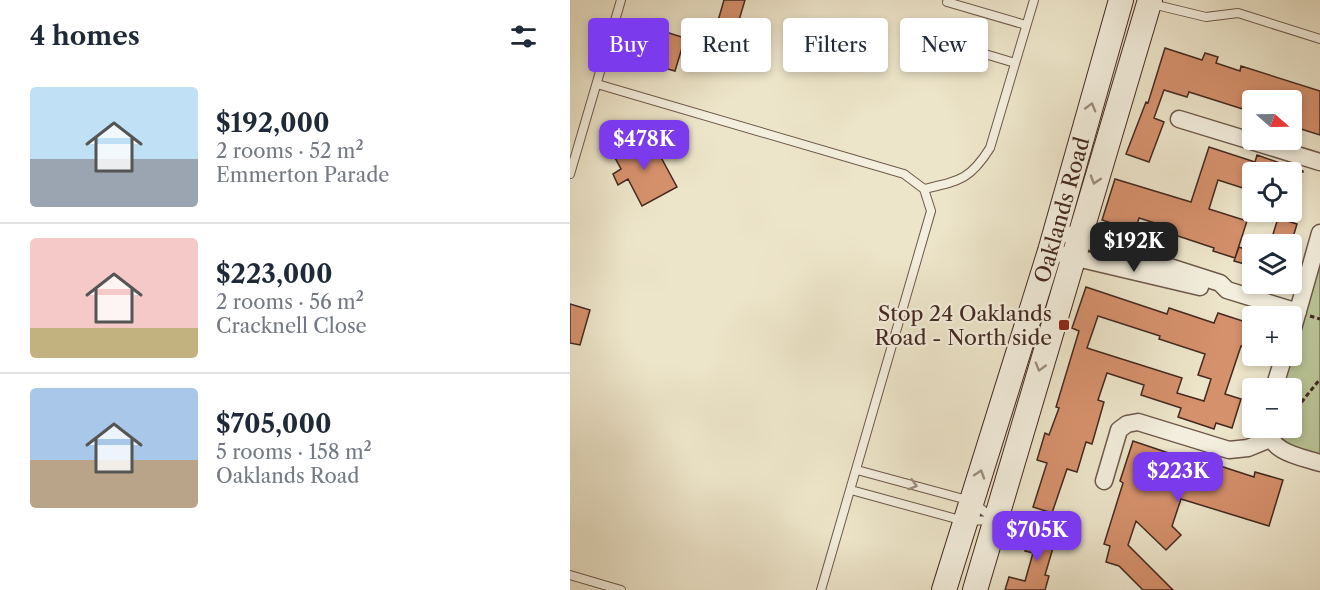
<!DOCTYPE html>
<meta charset="utf-8">
<style>
body{margin:0;font-family:"Libre Caslon Text",serif;background:#f2f2f3;color:#1f2937;height:100vh;display:flex;flex-direction:column;font-size:22px;white-space:nowrap}
*{box-sizing:border-box;margin:0}
p{font-size:20px;color:#747a83}
.icon{flex:none;width:33px;height:33px;fill:none;stroke:currentColor;stroke-width:2;stroke-linecap:round;stroke-linejoin:round}
.map{position:relative;flex:1;overflow:hidden}
.side{display:flex;flex-direction:column;background:#fff;width:570px}
.side>*{flex:none}
.banner{position:absolute;left:18px;top:18px;width:570px;height:54px;display:flex;gap:12px}
.needle{width:39px;rotate:110deg}
.tools{position:absolute;left:672px;top:90px;display:grid;gap:12px}
.tools a{display:grid;place-items:center;width:60px;height:60px;border-radius:6px;background:#fff;box-shadow:0 3px 9px #0003;font-size:30px}
.price{position:absolute;translate:-50% -51px;padding:0 14px;border-radius:12px;background:#7c3aed;color:#fff;font-size:20px;line-height:39px;filter:drop-shadow(0 2px 3px #0008)}
.price::after{content:'';position:absolute;left:50%;top:36px;width:18px;height:14px;margin-left:-9px;background:inherit;clip-path:polygon(0 0,100% 0,50% 100%)}
.price.current{background:#222;color:#fff}
ul{padding:0;list-style:none}
li{display:flex;align-items:center;gap:18px;height:150px;padding:0 30px}
li+li{border-top:2px solid #e0e1e3}
li span{display:grid;place-items:center;flex:none;width:168px;height:120px;border-radius:6px;color:#555}
li>.icon{margin-inline-start:auto}
span .icon{width:72px;height:72px;fill:#fffc;stroke-width:1}
li b{font-size:26px}
h2{display:flex;justify-content:space-between;align-items:center;height:72px;padding:0 30px;font-size:26px}
.tag{padding:0 21px;border-radius:6px;background:#fff;box-shadow:0 3px 9px #0003;font-size:21px;line-height:54px}
.tag.current{background:#7c3aed;color:#fff}
main{display:flex;flex:1;min-height:0}
.map>svg:first-child{display:block}
</style>
<main>
<section class="side">
<h2>4 homes<svg class="icon" aria-label="filters" viewBox="0 0 24 24"><path d="M4 7h16M4 17h16"/><circle cx="9" cy="7" r="2"/><circle cx="15" cy="17" r="2"/></svg></h2>
<ul>
<li><span style="background:linear-gradient(#bfe0f5 60%,#9aa5b1 0)"><svg class="icon" aria-label="home" viewBox="0 0 24 24"><path d="M3 11l9-7 9 7M6 9v11h12V9"/></svg></span><div><b>$192,000</b><p>2 rooms · 52 m²</p><p>Emmerton Parade</p></div></li>
<li><span style="background:linear-gradient(#f6c9c9 75%,#c2b280 0)"><svg class="icon" aria-label="home" viewBox="0 0 24 24"><path d="M3 11l9-7 9 7M6 9v11h12V9"/></svg></span><div><b>$223,000</b><p>2 rooms · 56 m²</p><p>Cracknell Close</p></div></li>
<li><span style="background:linear-gradient(#a9c7e8 60%,#b9a48a 0)"><svg class="icon" aria-label="home" viewBox="0 0 24 24"><path d="M3 11l9-7 9 7M6 9v11h12V9"/></svg></span><div><b>$705,000</b><p>5 rooms · 158 m²</p><p>Oaklands Road</p></div></li>
</ul>
</section>
<div class="map">
<svg width="750" height="590" viewBox="0 0 750 590">
<rect width="100%" height="100%" fill="#ede5ca"/>
<filter id="stains"><feTurbulence type="fractalNoise" baseFrequency=".00333" numOctaves="4"/><feColorMatrix values="0 0 0 0 .2 0 0 0 0 .09 0 0 0 0 .02 0 0 0 .5 -.17"/></filter>
<radialGradient id="worn" r=".72"><stop offset=".6" stop-color="#630" stop-opacity="0"/><stop offset="1" stop-color="#630" stop-opacity=".3"/></radialGradient>
<path fill="#b9c496" stroke="#7e765b" stroke-width="1.5" d="M750,261V455C729,449 712,450 703,428H722V388H712Z"/>
<path fill="#d5906c" stroke="#442920" stroke-width="1.5" fill-rule="evenodd" d="M154,0H175L159,54L140,48Z
M86,29L115,38L105,71L76,63Z
M595,48L632,60L635,53L648,57L646,63L670,71L671,66L750,91V135L731,129L726,144L722,142V100H682V112L619,92L617,97L594,90L584,118L594,122L579,162L556,154L576,102L578,103Z
M80,137L107,187L72,206L58,179L48,185L43,174L51,169L44,156L70,140L71,142Z
M639,147L685,162L687,155L733,171V172H682V191L648,180L639,209L677,221L665,258L643,251L644,248L602,234L604,229L569,218L565,231L532,220L545,179L621,202Z
M708,218L727,224L721,244H700Z
M669,247L682,252L678,265L664,261Z
M516,287L597,314L599,308L644,323L648,313L682,324V350L671,346L655,394L671,399L662,428L646,423L644,429L608,417L611,408L571,395L574,385L537,373L528,400L534,402L522,444L516,442L507,472L497,469L482,513L463,507L477,463L467,460L475,433L479,435L489,408L486,407L509,331L502,328ZM528,316L590,336L589,339L635,354L628,375L641,379L634,401L607,393L612,378L517,348Z
M0,304L20,310L10,345L0,343Z
M563,441L643,468L644,464L684,477L685,472L713,480L699,526L611,499L602,526L611,535L596,550L566,521L558,545L603,590H573L549,566L536,562L540,546L534,544L553,483L550,481Z
M472,526L488,531L475,575L479,576L475,590H435L439,577L455,581L463,553L455,551L460,536L468,539Z"/>
<g fill="none" stroke-linecap="round" stroke-linejoin="round">
<defs>
<path id="lane" d="M377,2L456,25
M582,4L636,17L668,13L750,39
M415,54L445,63
M27,84L334,174L354,189L361,211L251,590
M0,174L51,0
M354,189C389,181 400,180 420,148L464,0
M287,470L401,501L423,518
M281,490L394,521L422,520
M0,575L51,590"/>
<path id="street" d="M609,119L750,162
M487,231L650,283L657,290L728,312
M494,255L630,287
M722,332L750,233
M704,388L714,356
M696,428C702,453 728,456 750,463
M534,481L549,430L557,424L568,422L659,450L678,448L700,439"/>
<g id="secondary">
<path id="s1" d="M374,590L480,251L551,0"/>
<path d="M405,590L580,0"/>
</g>
</defs>
<use href="#lane" stroke="#6e584a" stroke-width="10"/>
<use href="#street" stroke="#6e584a" stroke-width="19"/>
<use href="#secondary" stroke="#442920" stroke-width="26"/>
<path stroke="#442920" stroke-width="3" stroke-dasharray="4.5 3" stroke-linecap="butt" d="M740,316L750,319
M722,414L750,379"/>
<use href="#lane" stroke="#f3eedd" stroke-width="8"/>
<use href="#street" stroke="#f3eedd" stroke-width="16"/>
<use href="#secondary" stroke="#f3eedd" stroke-width="24"/>
</g>
<defs><path id="oneway-chevron" d="M-2-3.5L2.5 0L-2 3.5" fill="none" stroke-width="1.6" stroke-linecap="round" stroke-linejoin="round" transform="scale(1.5)"/></defs>
<g stroke="#9c8c7e">
<use href="#oneway-chevron" transform="translate(521 107) rotate(-74)"/>
<use href="#oneway-chevron" transform="translate(525 180) rotate(107)"/>
<use href="#oneway-chevron" transform="translate(470 367) rotate(106)"/>
<use href="#oneway-chevron" transform="translate(410 474) rotate(-72)"/>
<use href="#oneway-chevron" transform="translate(343 485) rotate(16)"/>
</g>
<rect fill="#8f2418" stroke="#f3eedd" stroke-width="2" x="488" y="319" width="12" height="12" rx="3"/>
<g text-anchor="middle" dominant-baseline="central" stroke-width="4.5" stroke-linejoin="round" paint-order="stroke">
<g font-size="21" fill="#442920" stroke="#f3eedd">
<text stroke="none"><textPath href="#s1" startOffset="398">Oaklands Road</textPath></text>
</g>
<g font-size="21" fill="#442920" stroke="#f3eedd" text-anchor="end">
<text x="482" y="313">Stop 24 Oaklands<tspan x="482" dy="24">Road - North side</tspan></text>
</g>
</g>
<rect width="100%" height="100%" filter="url(#stains)"/>
<rect width="100%" height="100%" fill="url(#worn)"/>
</svg>
<div class="tools">
<a><svg class="needle" viewBox="-14 -14 28 28"><path d="M0-13l5 13h-10z" fill="#e53935"/><path d="M0 13l5-13h-10z" fill="#747a83"/></svg></a>
<a><svg class="icon" aria-label="locate" viewBox="0 0 24 24"><circle cx="12" cy="12" r="6"/><path d="M12 2v4M12 18v4M2 12h4M18 12h4"/></svg></a>
<a><svg class="icon" aria-label="layers" viewBox="0 0 24 24"><path d="M12 4l9 5-9 5-9-5zM3 14l9 5 9-5"/></svg></a>
<a>+</a>
<a>−</a>
</div>
<b class="price" style="left:74px;top:171px">$478K</b>
<b class="price current" style="left:564px;top:273px">$192K</b>
<b class="price" style="left:608px;top:503px">$223K</b>
<b class="price" style="left:467px;top:562px">$705K</b>
<div class="banner">
<a class="tag current">Buy</a>
<a class="tag">Rent</a>
<a class="tag">Filters</a>
<a class="tag">New</a>
</div>
</div>
</main>
